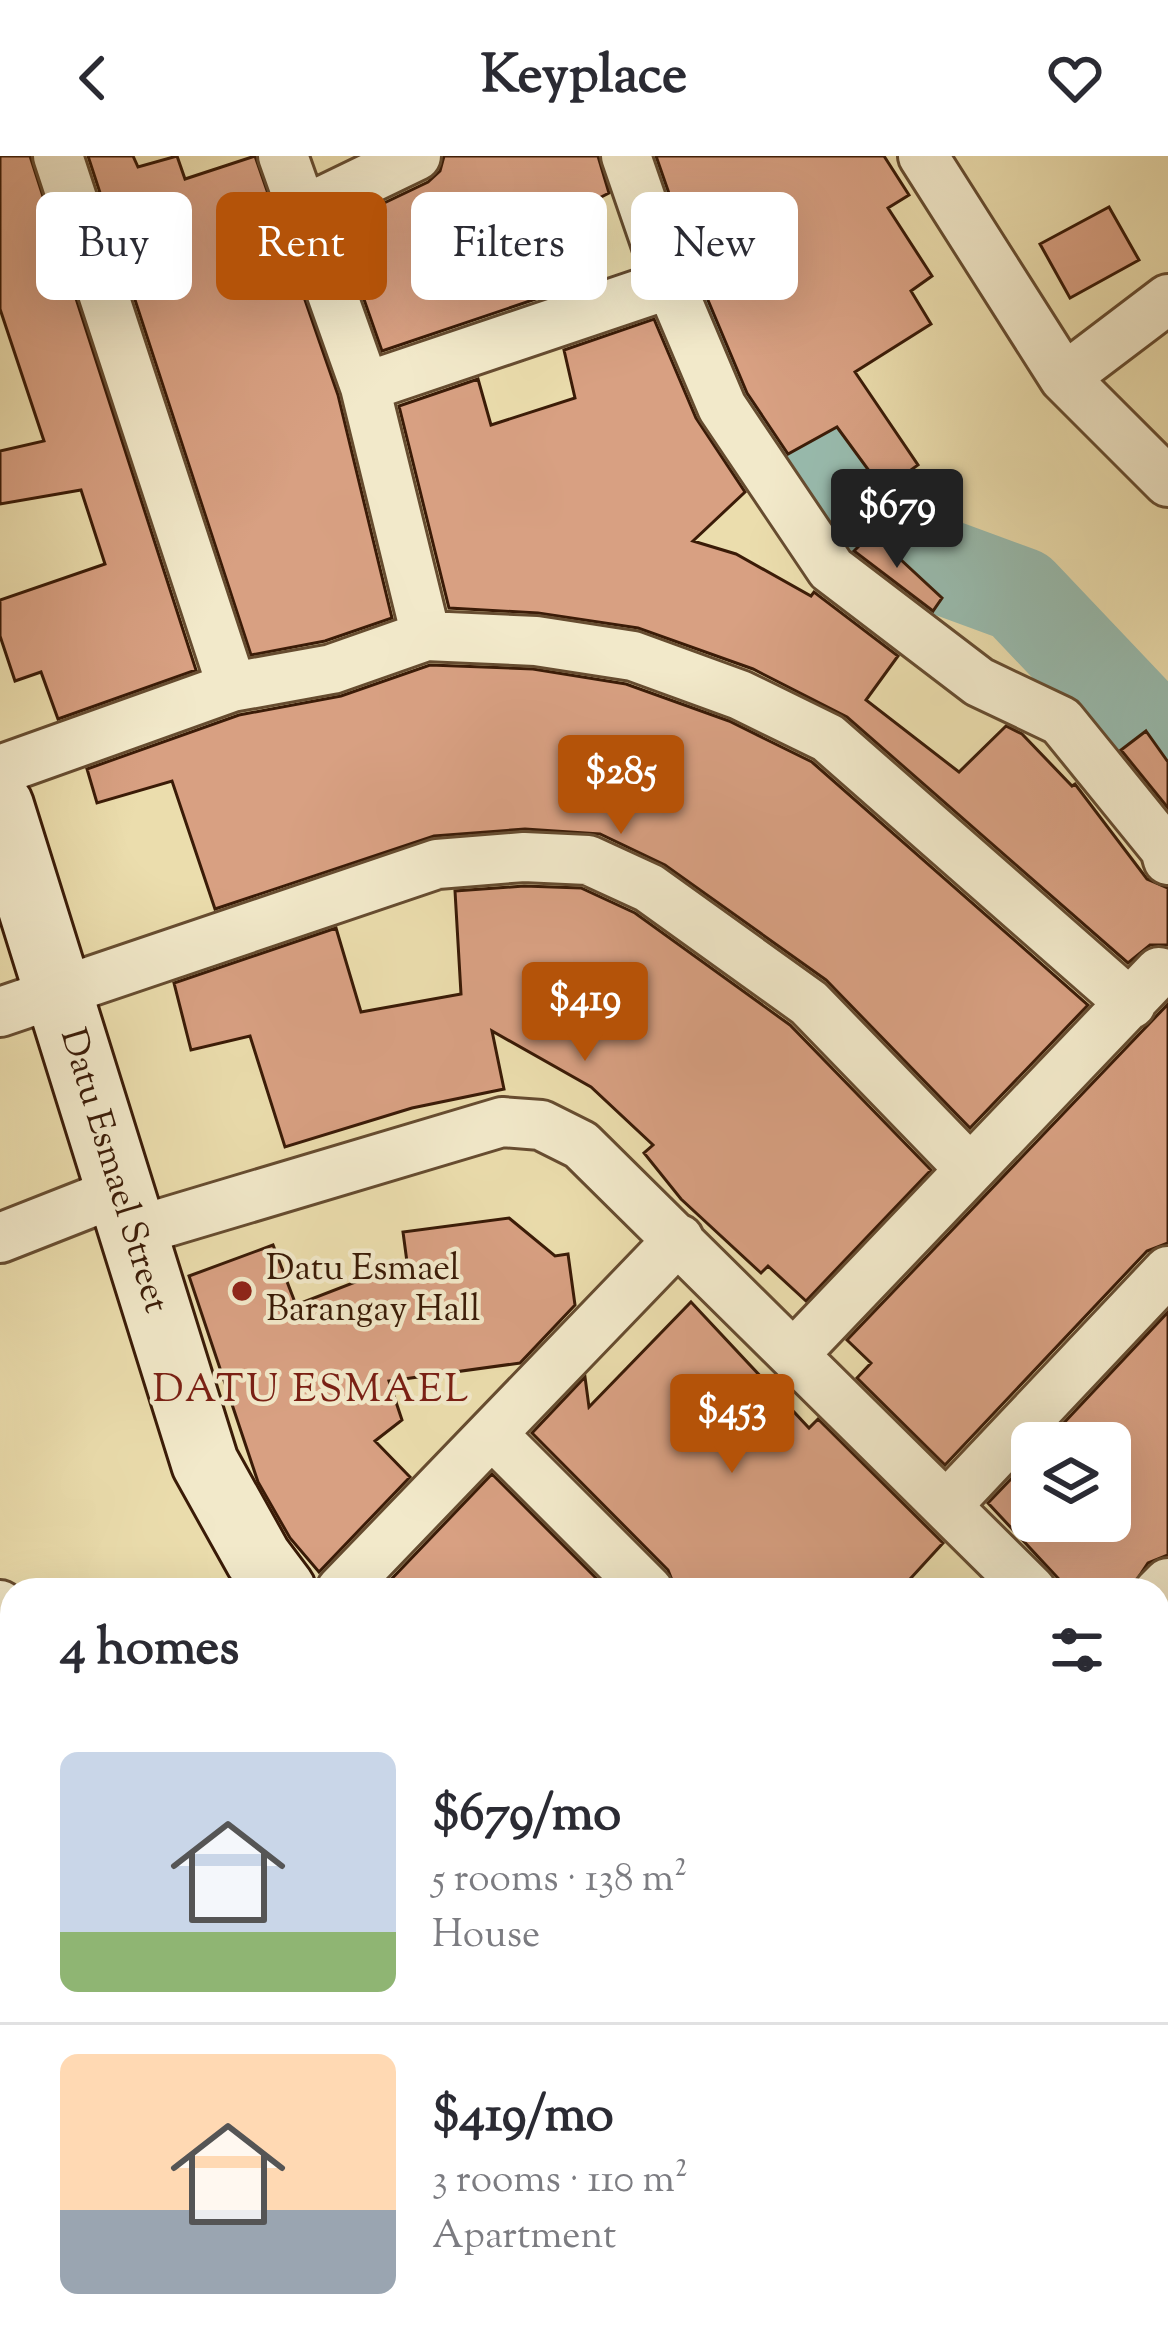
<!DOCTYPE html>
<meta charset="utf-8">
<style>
body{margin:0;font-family:"Sorts Mill Goudy",serif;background:#f2f2f3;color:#2b2b33;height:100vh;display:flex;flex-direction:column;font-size:45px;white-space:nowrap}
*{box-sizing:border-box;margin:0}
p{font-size:39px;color:#7c7c81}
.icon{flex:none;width:66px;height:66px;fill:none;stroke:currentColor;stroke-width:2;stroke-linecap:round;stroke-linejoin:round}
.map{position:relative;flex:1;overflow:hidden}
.side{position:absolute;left:0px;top:1422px;width:1170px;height:771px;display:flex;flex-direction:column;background:#fff;border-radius:36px 36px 0 0;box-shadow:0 12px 48px #0002}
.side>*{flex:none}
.top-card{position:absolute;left:36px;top:36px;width:1098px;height:108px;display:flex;gap:24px}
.tools{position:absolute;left:1011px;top:1266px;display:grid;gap:24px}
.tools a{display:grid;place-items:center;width:120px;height:120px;border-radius:18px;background:#fff;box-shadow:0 12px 48px #0002;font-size:60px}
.price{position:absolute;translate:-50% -102px;padding:0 27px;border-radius:12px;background:#b45309;color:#fff;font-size:39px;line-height:78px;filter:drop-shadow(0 3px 6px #0008)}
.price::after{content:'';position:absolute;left:50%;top:72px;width:36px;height:27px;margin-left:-18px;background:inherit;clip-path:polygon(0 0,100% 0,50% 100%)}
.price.on{background:#222;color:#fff}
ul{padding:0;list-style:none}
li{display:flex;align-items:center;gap:36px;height:300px;padding:0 60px}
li+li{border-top:3px solid #e1e1e2}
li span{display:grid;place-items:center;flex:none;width:336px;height:240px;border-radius:18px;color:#555}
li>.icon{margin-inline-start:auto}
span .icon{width:144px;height:144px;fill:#fffc;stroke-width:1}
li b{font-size:51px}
h2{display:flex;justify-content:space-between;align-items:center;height:144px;padding:0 60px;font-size:51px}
.tag{padding:0 42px;border-radius:18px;background:#fff;box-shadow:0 12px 48px #0002;font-size:42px;line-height:108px}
.tag.on{background:#b45309;color:#fff}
header{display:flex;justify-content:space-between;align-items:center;height:156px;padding:0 60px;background:#fff;font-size:54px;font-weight:700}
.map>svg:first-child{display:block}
</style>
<header><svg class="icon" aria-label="back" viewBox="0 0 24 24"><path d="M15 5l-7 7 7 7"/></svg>Keyplace<svg class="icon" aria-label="heart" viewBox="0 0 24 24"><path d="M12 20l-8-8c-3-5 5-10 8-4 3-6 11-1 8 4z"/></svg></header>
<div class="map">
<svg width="1168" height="2191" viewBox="0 0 1168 2191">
<rect width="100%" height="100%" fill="#ebddad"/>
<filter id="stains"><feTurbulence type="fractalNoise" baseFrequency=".00167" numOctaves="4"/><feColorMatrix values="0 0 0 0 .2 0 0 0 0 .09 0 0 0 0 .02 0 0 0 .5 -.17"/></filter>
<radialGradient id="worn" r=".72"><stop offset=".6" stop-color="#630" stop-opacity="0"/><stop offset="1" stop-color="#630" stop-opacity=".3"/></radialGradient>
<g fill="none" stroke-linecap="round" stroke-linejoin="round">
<path stroke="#98bbae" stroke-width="96" d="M686,0L791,250L922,403L1020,439L1168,595"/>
</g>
<path fill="#d8a082" stroke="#3a1b07" stroke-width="3" d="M0,0H30L196,514L58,563L41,516L15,525L0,480V444L105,408L81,334L0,348V295L44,285L0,153Z
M88,0H133L138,11L177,0L185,23L255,0L338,239L392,462L325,485L251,499Z
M444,0H598L609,37L566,59L595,123L382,195L338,69L428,26L440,15Z
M656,0H884L909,39L888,52L932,120L911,135L931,168L855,216L918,309L883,334L837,271L788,298L747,237L697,118Z
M1109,51L1139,104L1070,142L1040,88Z
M654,163L696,262L745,336L693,385L736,398L811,440L814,436L898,500L866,544L959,616L1006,570L1022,578L1072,630L1075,628L1147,723L1168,732V789H1150L1128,807L847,561L753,513L638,472L538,457L449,452L399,250L478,223L491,269L575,242L564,194Z
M872,377L942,442L933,455L854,395Z
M430,509L533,513L626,528L729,565L812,606L1088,849L970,972L826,824L665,709L600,678L525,673L434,680L215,753L172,625L97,647L87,613L239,559L341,540Z
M1146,575L1168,606V652L1121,594Z
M524,730L581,732L635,757L790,869L931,1014L806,1145L768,1110L761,1117L681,1043L644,997L653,989L591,931L492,875L504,933L412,952L285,991L250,880L191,894L174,827L336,772L361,856L461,838L455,735Z
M1168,848V1087L1147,1095L945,1309L857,1222L871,1207L847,1184Z
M509,1062L555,1100L568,1098L575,1149L520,1207L389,1225L402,1264L375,1285L410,1321L319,1416L290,1382L258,1326L189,1120L273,1089L296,1149L407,1106L403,1076Z
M691,1146L809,1272L818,1263L943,1387L900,1434H676L668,1414L532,1277L585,1221L589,1251Z
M1168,1156V1399L1148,1407L1130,1434H1069L988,1347L1032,1301V1365H1110V1287H1045Z
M492,1318L608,1434H381Z"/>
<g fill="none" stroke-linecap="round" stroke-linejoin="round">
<defs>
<path id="street" d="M58,0L232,531
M283,0L365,231L426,480
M626,0L670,128L722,251L831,413L979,526L1061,565L1165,693L1168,704
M923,0L1064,222L1168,326
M302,55L416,0
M1064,222L1168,143
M365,231L670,128
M0,614L232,531L332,513L426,480L536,485L633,500L740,539L828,582L1131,848
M0,856L437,708L524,701L588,704L649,732L809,847L968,1011
M130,1077L502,966L541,969L581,989L1031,1434
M0,1082L117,1036
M795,1197L1159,816
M492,1278L648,1434
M948,1348L1168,1115
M341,1434L679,1083
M1158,1437L1168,1427
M0,1449L12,1479
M1158,1562L1168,1572
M0,1834L12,1847
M1158,1940L1168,1950
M0,1983L12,1970
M344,2181L354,2191
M1030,2181L1040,2191
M417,2191L425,2181"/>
<path id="secondary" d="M0,650L205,1307L258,1402L282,1434
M693,2191L702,2181"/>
</defs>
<use href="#street" stroke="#664c30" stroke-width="54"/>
<use href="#secondary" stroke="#3a1b07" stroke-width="72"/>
<use href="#street" stroke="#f2e9ca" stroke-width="48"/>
<use href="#secondary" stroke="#f2e9ca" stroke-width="66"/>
</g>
<circle fill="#8f2418" stroke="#f2e9ca" stroke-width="4.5" cx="242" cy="1135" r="12"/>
<g text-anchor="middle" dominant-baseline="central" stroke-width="9" stroke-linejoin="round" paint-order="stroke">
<g font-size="36" fill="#3a1b07" stroke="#f2e9ca">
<text transform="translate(113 1015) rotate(73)">Datu Esmael Street</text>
</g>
<g font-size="36" fill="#3a1b07" stroke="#f2e9ca" text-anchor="start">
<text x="266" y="1114">Datu Esmael<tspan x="266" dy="41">Barangay Hall</tspan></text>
</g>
<g font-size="39" letter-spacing="3" fill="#7a1f14" stroke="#f2e9ca">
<text x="312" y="1236">DATU ESMAEL</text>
</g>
</g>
<rect width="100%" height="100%" filter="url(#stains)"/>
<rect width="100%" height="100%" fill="url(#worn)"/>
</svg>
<div class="tools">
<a><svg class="icon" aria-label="layers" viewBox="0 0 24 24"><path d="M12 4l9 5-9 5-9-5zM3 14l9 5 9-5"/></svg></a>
</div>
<b class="price on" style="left:897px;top:415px">$679</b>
<b class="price" style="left:621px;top:681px">$285</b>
<b class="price" style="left:585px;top:908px">$419</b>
<b class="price" style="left:732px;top:1320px">$453</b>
<div class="top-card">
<a class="tag">Buy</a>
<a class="tag on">Rent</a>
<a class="tag">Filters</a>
<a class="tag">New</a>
</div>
<section class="side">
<h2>4 homes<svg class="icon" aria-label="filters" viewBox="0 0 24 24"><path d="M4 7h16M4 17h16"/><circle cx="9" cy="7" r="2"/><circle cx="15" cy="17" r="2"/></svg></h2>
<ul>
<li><span style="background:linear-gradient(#c9d6e8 75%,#8fb573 0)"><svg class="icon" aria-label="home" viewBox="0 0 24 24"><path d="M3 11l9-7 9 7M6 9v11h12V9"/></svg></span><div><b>$679/mo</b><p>5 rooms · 138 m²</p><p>House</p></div></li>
<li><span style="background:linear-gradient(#ffd9b3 65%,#9aa5b1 0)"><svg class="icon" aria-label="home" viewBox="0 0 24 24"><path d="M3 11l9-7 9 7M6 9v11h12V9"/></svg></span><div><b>$419/mo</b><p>3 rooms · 110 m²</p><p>Apartment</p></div></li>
</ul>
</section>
</div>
